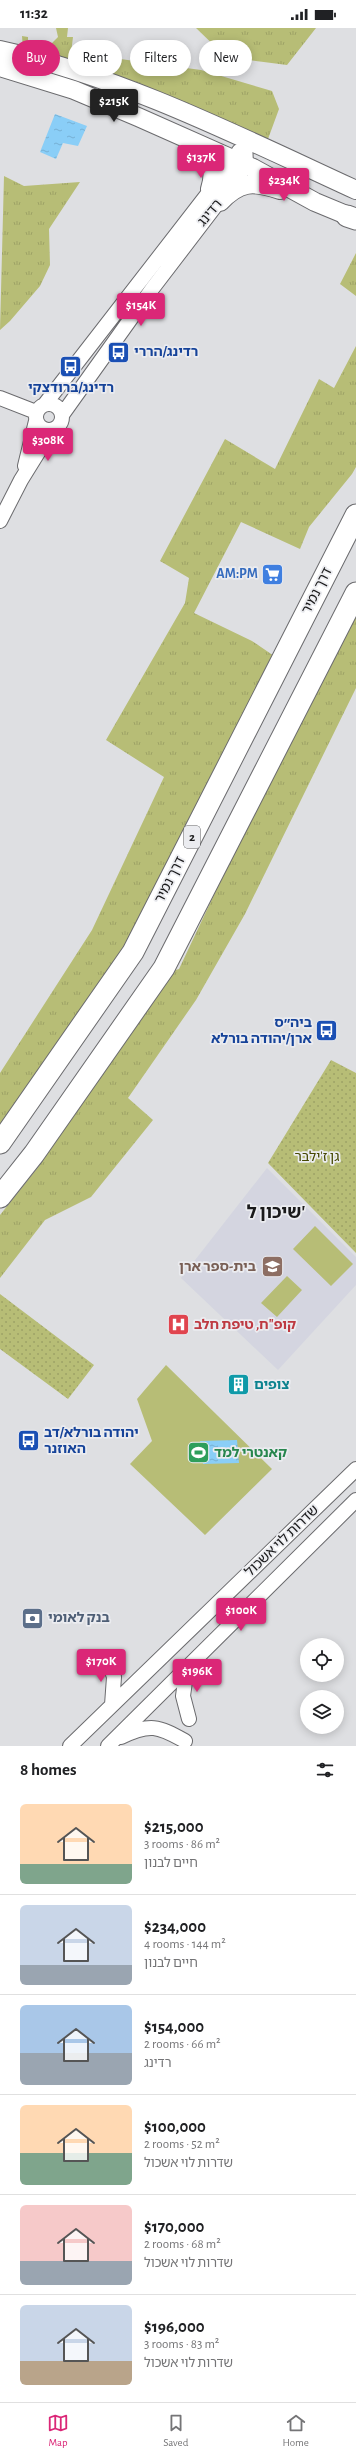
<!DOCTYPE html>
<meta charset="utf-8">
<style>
body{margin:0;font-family:"Alegreya Sans","Noto Sans Hebrew",sans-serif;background:#f2f2f2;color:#202124;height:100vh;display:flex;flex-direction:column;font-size:15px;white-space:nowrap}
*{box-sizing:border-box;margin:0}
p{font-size:13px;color:#757577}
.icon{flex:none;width:22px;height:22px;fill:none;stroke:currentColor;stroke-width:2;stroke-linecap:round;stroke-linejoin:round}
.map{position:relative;height:1718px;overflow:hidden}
.panel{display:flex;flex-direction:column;background:#fff;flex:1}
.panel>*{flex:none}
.banner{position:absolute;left:12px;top:12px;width:332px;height:36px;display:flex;gap:8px}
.fabs{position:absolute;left:300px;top:1610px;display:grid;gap:8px}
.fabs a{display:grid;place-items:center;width:44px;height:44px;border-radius:50%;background:#fff;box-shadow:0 2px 10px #0003;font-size:20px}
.price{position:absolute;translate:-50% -34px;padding:0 9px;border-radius:4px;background:#db2777;color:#fff;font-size:13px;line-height:26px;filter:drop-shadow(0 1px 2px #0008)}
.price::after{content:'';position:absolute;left:50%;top:24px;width:12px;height:9px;margin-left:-6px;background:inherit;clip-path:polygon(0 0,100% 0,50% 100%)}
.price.on{background:#222;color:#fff}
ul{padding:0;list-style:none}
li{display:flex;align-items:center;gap:12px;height:100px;padding:0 20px}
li+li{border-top:1px solid #e0e0e0}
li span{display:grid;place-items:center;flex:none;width:112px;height:80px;border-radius:6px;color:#555}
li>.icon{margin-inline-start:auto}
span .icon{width:48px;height:48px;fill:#fffc;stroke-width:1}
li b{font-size:17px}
h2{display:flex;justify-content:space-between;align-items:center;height:48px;padding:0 20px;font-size:17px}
.pill{padding:0 14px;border-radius:18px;background:#fff;box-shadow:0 2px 10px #0003;font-size:14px;line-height:36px}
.pill.on{background:#db2777;color:#fff}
.status{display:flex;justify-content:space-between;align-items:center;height:28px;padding:0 20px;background:#fff;direction:ltr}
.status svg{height:11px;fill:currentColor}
.tabs{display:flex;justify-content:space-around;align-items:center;height:56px;border-top:1px solid #e0e0e0;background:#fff;font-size:11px;color:#757577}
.tabs a{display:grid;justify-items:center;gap:2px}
.tabs .on{color:#db2777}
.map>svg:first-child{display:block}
</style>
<div class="status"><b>11:32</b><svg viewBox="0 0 49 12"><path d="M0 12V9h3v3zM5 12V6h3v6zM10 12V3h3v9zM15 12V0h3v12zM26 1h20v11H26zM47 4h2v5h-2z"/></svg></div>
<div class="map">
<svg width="356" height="1718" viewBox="0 0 356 1718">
<defs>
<pattern id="grass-tufts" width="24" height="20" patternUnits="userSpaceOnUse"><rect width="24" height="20" fill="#b7bd76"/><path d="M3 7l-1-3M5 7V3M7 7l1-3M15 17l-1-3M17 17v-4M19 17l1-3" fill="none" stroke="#9da266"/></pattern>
<pattern id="park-dots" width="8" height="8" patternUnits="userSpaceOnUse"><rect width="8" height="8" fill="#b7bd76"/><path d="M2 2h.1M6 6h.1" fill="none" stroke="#9da266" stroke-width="1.8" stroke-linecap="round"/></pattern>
<pattern id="water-ripples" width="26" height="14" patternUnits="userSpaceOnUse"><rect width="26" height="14" fill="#8acef7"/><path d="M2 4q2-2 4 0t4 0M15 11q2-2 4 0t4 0" fill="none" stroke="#76b0d3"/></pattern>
</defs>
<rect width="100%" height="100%" fill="#dedfe2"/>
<path fill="#d4d5e0" d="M267,1140L356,1229V1257L278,1342L181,1250Z"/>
<path fill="url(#grass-tufts)" d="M56,0H68L67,9H73L71,25L85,27V30H113L201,42L272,63L279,81L268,111L113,49L23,21L22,8L28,9V12L52,15L58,9Z
M196,0H316L287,37L226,29Z
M4,148L24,158L80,154L49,201L50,237L40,258L10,293L0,302Z
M356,225V268L340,256Z
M356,318V439L352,446L309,499L300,521L241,494L194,585L252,613L277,630L128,923L0,1104V1045L92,902L164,749L106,712L185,575L189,550L160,533L225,411L275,441L319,351L334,360Z
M356,577V660L245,886L196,972L128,1070L153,1092L91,1169L45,1192L0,1250V1187L39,1138L169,944L179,941L270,748Z"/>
<path fill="url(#park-dots)" d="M331,1032L356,1045V1225L268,1135Z
M0,1266L94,1337L68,1371L0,1321Z"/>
<path fill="#b7bd76" d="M315,1198L353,1236L331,1258L293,1221Z
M287,1248L302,1262L277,1289L261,1275Z
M166,1337L272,1441L205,1507L130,1436L152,1413L137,1371Z"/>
<path fill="url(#water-ripples)" d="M55,86L87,98L78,118L63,115L56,131L40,124Z
M237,1412L239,1435L203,1436L200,1413Z"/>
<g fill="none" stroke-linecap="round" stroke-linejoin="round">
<defs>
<path id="minor" d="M0,370L36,384
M36 389a13 13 0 1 1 26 0a13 13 0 1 1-26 0Z
M45,376L234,132L239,123
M62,387L152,261L246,138L245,112
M25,438L36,393
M0,493L21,452L52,402
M108,1631L114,1649L112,1677
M187,1639L183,1668L189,1691
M121,1709C150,1695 158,1698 185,1713
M70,1718L356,1441
M108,1718L356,1472"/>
<path id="major" d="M0,22C120,48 245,111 356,162
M0,39L74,62L138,89L253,140L315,174L356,191
M197,117C211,130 216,143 210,161
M220,174C240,153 253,153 280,162"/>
<path id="highway" d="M347,188L356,191
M0,1115L133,924L356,487
M0,1169L34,1126L164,940L356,565"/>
</defs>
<use href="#minor" stroke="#6b6b6e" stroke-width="16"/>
<use href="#major" stroke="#6b6b6e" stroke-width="20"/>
<use href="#highway" stroke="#6b6b6e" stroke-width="23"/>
<use href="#minor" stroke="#fff" stroke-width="14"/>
<use href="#major" stroke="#fff" stroke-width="18"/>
<use href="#highway" stroke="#fff" stroke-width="21"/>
</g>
<defs>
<symbol id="bus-square" viewBox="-11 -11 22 22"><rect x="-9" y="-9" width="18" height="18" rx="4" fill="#1a4fb4" stroke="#ebecf0"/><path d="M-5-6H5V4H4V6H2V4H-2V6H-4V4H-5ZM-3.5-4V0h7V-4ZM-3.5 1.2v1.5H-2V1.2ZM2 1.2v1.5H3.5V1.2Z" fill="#fff"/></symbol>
<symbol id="supermarket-square" viewBox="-11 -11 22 22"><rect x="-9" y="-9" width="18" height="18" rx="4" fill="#3f7fe0" stroke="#ebecf0"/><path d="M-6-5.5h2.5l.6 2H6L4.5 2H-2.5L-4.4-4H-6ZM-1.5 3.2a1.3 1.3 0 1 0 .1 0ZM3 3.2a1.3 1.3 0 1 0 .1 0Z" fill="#fff"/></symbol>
<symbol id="school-square" viewBox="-11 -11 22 22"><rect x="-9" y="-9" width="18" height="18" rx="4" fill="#8d6e63" stroke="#ebecf0"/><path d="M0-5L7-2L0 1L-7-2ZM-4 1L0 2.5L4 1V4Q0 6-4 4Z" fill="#fff"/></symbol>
<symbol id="hospital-square" viewBox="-11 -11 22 22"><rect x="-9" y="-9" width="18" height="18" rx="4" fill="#e0444e" stroke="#ebecf0"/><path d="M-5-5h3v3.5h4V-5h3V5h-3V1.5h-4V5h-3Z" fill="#fff"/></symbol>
<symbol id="building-square" viewBox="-11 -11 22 22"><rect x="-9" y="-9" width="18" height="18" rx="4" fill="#0f9aa8" stroke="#ebecf0"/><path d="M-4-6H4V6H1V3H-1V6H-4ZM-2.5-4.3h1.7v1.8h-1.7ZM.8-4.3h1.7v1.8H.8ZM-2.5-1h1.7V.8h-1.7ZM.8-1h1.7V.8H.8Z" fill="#fff"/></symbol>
<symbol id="stadium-square" viewBox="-11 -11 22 22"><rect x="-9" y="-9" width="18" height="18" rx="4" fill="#2e9e5b" stroke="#ebecf0"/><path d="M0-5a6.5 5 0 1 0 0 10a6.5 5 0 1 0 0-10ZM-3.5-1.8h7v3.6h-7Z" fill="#fff"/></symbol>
<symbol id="bank-square" viewBox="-11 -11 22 22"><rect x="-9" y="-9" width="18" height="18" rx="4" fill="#5c6f8a" stroke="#ebecf0"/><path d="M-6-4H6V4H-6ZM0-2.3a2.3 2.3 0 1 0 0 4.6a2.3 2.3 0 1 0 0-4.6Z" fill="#fff"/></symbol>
</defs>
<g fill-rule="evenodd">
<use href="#bus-square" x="106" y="312" width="25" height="25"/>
<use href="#bus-square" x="58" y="326" width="25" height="25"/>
<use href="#supermarket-square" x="260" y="534" width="25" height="25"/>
<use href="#bus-square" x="314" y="990" width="25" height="25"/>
<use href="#school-square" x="260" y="1226" width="25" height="25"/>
<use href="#hospital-square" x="166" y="1284" width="25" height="25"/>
<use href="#building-square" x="226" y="1344" width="25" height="25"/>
<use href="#bus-square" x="16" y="1400" width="25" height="25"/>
<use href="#stadium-square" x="186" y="1412" width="25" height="25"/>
<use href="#bank-square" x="20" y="1578" width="25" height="25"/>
</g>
<g text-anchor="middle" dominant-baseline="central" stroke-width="3.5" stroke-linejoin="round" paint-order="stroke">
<rect fill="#ebecf0" stroke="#59595b" stroke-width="1" x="184" y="798" width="16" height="22" rx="3"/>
<g font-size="13" font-weight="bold" fill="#1a1a1b">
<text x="192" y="809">2</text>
</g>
<g font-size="14" fill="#1a1a1b" stroke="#ebecf0">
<text transform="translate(210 185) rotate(-50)">רדינג</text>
<text transform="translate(317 563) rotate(-63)">דרך נמיר</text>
<text transform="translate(170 852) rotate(-63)">דרך נמיר</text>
<text transform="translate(282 1513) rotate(-44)">שדרות לוי אשכול</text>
</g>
<g font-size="14" font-weight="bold" fill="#164399" stroke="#ebecf0" text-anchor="start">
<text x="134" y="324">רדינג/הררי</text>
<text x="71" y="360" text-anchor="middle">רדינג/ברודצקי</text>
<text x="312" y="995" text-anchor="end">ביה״ס<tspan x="312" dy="16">ארן/יהודה בורלא</tspan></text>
<text x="44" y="1405">יהודה בורלא/דב<tspan x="44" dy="16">האוזנר</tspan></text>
</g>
<g font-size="14" font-weight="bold" fill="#366cbe" stroke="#ebecf0" text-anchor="end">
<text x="258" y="546">AM:PM</text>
</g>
<g font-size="14" fill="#454802" stroke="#ebecf0">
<text x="317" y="1129">גן ז'ילבר</text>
</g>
<g font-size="14" font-weight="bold" fill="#785e54" stroke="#ebecf0" text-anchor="end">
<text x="256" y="1239">בית-ספר ארן</text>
</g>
<g font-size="14" font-weight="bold" fill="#be3a42" stroke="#ebecf0" text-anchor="start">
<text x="194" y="1297">קופ"ח, טיפת חלב</text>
</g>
<g font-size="14" font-weight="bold" fill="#0d838f" stroke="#ebecf0" text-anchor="start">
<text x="254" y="1357">צופים</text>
</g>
<g font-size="14" font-weight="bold" fill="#27864d" stroke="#ebecf0" text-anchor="start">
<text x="214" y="1425">קאנטרי למד</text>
</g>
<g font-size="14" font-weight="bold" fill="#4e5e75" stroke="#ebecf0" text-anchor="start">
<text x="48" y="1590">בנק לאומי</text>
</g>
<g font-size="18" font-weight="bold" fill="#1a1a1b" stroke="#ebecf0">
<text x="276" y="1185">שיכון ל'</text>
</g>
</g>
</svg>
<div class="fabs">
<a><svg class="icon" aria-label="locate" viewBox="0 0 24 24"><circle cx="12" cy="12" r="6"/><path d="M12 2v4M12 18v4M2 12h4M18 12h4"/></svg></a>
<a><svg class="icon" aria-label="layers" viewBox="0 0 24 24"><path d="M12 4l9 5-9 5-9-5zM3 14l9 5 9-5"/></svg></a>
</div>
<b class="price on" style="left:114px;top:95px">$215K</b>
<b class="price" style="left:201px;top:151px">$137K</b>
<b class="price" style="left:284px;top:174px">$234K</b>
<b class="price" style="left:141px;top:299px">$154K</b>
<b class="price" style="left:48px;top:434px">$308K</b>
<b class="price" style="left:241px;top:1604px">$100K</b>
<b class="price" style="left:101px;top:1655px">$170K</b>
<b class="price" style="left:197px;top:1665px">$196K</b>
<div class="banner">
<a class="pill on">Buy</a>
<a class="pill">Rent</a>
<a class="pill">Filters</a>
<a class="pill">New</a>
</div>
</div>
<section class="panel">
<h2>8 homes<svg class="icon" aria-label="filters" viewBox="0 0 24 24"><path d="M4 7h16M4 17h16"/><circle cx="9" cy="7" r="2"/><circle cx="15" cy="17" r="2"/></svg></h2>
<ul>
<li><span style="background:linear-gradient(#ffd9b3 75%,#7fa58c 0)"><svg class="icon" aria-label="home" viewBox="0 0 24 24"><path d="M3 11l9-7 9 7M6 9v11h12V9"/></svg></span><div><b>$215,000</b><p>3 rooms · 86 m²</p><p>חיים לבנון</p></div></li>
<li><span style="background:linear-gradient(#c9d6e8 75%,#9aa5b1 0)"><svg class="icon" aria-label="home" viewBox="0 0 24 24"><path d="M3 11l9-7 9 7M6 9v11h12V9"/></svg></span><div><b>$234,000</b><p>4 rooms · 144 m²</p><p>חיים לבנון</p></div></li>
<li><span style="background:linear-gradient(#a9c7e8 60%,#9aa5b1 0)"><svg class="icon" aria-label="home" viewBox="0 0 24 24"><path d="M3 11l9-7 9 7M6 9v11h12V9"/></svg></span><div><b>$154,000</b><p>2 rooms · 66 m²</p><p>רדינג</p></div></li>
<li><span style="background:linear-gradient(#ffd9b3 60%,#7fa58c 0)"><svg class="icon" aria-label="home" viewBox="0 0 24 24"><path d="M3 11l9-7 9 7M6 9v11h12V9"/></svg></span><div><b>$100,000</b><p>2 rooms · 52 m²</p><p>שדרות לוי אשכול</p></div></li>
<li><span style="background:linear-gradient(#f6c9c9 70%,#9aa5b1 0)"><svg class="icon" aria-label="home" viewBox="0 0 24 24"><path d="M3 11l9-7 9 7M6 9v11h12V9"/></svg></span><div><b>$170,000</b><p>2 rooms · 68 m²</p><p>שדרות לוי אשכול</p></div></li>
<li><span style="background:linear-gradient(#c9d6e8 70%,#b9a48a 0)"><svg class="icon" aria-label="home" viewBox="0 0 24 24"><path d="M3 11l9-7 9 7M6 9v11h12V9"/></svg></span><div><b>$196,000</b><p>3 rooms · 83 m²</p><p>שדרות לוי אשכול</p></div></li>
</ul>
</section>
<nav class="tabs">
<a class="on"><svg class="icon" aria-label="map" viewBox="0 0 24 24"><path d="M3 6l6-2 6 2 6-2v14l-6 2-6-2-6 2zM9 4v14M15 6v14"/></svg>Map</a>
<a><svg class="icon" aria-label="saved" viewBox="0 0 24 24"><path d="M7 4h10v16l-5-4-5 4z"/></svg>Saved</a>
<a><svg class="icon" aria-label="home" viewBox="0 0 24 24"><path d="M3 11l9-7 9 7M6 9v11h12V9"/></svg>Home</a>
</nav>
